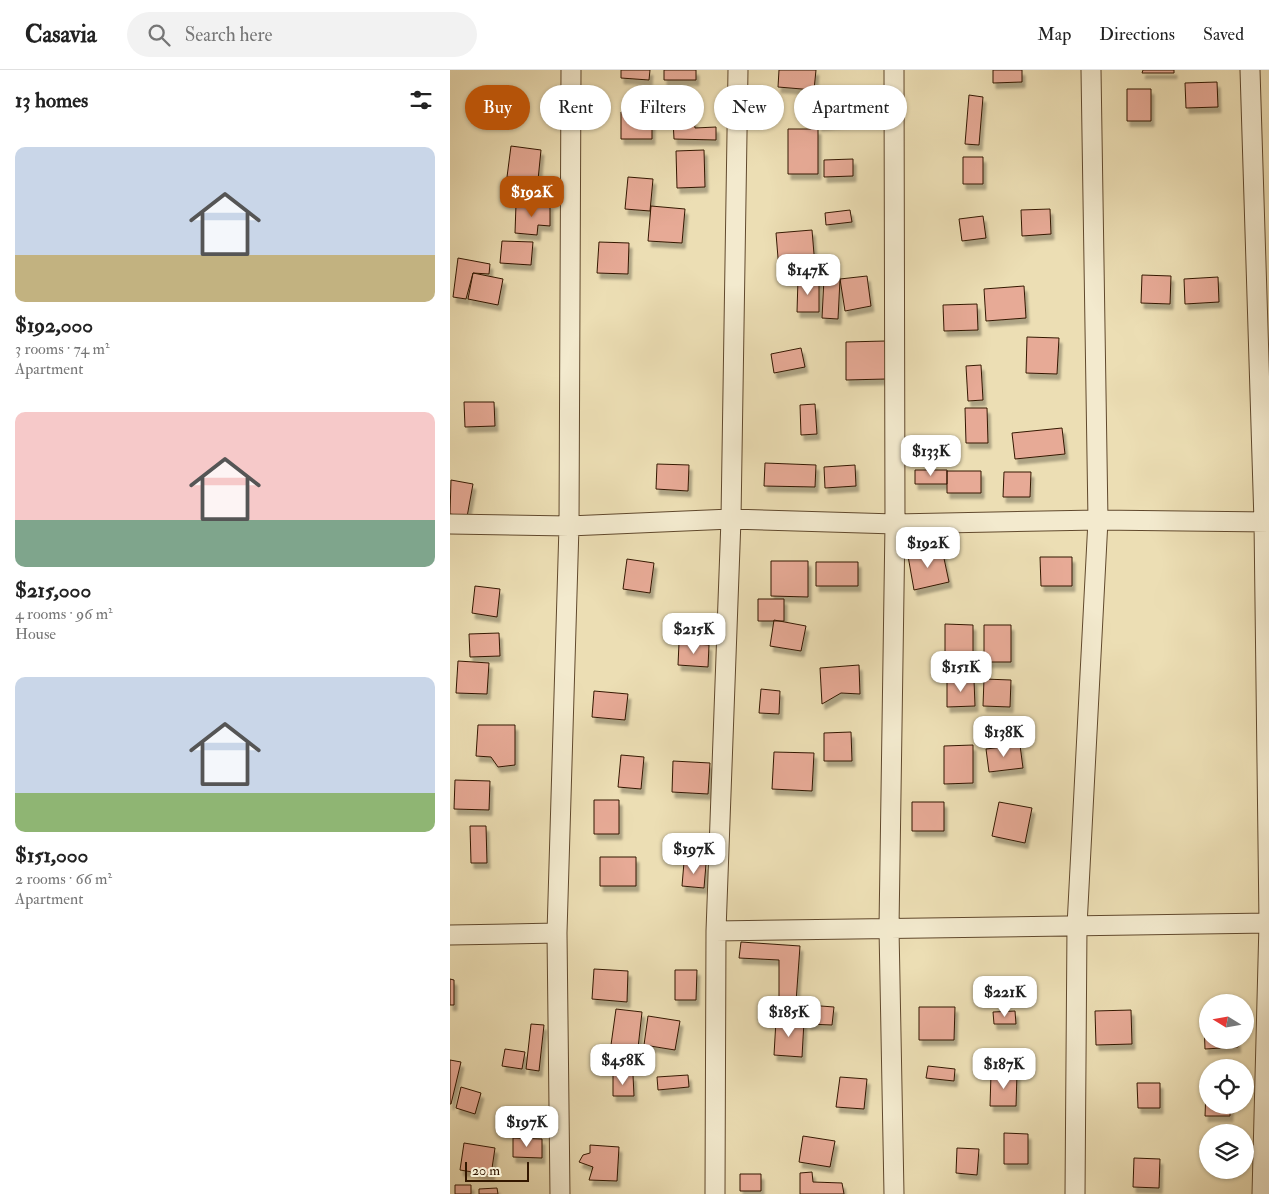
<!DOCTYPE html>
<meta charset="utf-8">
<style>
body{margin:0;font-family:"IM FELL Double Pica",serif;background:#f2f2f2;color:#222;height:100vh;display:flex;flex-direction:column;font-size:19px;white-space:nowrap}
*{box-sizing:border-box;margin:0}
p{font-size:16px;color:#767676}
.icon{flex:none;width:28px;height:28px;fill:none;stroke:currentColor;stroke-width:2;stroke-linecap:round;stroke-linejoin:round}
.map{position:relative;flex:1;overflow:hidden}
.panel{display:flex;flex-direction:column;background:#fff;width:450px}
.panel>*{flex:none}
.hud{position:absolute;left:15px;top:15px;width:475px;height:45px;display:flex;gap:10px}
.needle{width:32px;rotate:281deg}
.fabs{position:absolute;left:749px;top:924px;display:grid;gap:10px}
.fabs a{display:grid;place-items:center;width:55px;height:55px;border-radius:50%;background:#fff;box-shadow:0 1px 4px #0004;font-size:25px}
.scale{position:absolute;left:15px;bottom:12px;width:64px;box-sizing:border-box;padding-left:5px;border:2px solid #331700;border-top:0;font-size:14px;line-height:18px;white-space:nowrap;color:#331700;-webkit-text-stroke:4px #f3eace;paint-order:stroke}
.price{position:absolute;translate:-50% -42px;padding:0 11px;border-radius:10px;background:#fff;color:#222;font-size:16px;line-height:32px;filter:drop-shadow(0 1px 2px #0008)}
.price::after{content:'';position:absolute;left:50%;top:30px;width:15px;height:11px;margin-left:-8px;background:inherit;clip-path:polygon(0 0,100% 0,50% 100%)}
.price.active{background:#b45309;color:#fff}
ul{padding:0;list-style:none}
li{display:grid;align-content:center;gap:10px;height:265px;padding:0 15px}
li span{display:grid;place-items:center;height:155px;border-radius:10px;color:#555}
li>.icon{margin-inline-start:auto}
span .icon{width:90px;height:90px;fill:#fffc;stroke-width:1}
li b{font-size:21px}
h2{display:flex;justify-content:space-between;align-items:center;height:60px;padding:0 15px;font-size:21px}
.chip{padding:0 18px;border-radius:22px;background:#fff;box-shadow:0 1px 4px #0004;font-size:18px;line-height:45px}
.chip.active{background:#b45309;color:#fff}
header{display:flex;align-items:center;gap:30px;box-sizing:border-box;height:70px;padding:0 25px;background:#fff;border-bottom:1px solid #e0e0e0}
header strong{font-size:24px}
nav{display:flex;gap:28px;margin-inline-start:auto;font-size:18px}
.search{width:350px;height:45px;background:#f2f2f2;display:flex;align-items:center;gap:12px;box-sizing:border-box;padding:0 18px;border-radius:28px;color:#767676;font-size:19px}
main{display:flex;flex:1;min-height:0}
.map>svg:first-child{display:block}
</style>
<header>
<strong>Casavia</strong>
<div class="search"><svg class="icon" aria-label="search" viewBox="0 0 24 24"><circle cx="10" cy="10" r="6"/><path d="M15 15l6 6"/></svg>Search here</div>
<nav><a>Map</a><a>Directions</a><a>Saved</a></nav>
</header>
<main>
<section class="panel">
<h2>13 homes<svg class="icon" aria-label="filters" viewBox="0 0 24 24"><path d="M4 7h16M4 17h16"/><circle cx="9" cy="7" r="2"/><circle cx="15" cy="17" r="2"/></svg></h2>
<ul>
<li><span style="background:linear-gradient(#c9d6e8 70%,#c2b280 0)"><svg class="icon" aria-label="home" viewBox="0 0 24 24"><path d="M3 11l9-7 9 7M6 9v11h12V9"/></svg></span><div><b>$192,000</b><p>3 rooms · 74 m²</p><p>Apartment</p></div></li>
<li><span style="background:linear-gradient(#f6c9c9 70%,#7fa58c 0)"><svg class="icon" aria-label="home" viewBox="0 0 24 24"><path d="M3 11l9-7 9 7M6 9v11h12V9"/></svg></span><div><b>$215,000</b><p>4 rooms · 96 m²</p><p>House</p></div></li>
<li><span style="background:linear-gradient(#c9d6e8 75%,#8fb573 0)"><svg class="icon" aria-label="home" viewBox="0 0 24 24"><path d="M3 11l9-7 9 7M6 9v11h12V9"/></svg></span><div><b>$151,000</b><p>2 rooms · 66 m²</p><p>Apartment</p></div></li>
</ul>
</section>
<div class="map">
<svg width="819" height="1124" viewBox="0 0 819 1124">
<defs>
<filter id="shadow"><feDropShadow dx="3" dy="5.5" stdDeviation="1" flood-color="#0004"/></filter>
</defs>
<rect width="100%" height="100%" fill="#ecdeb4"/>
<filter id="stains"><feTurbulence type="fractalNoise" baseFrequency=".004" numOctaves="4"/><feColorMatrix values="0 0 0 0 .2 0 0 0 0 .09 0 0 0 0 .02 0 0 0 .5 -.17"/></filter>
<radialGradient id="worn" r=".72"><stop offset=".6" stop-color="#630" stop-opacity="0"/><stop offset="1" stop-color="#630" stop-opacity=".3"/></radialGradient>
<path fill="#e7aa96" stroke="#331700" filter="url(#shadow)" d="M171,0H200L199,10L171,8Z
M214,0H246V10H214Z
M329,0H366L364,20L328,17Z
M543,0H572V12L543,13Z
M693,0H724V3H692Z
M767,12L768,37L736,38L735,13Z
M677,19H701V51H677Z
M519,25L533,27L529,75L515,74Z
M395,33L397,52L369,55L367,36Z
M171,42H202V69H171Z
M223,50H244L245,58L266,57V70L224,69Z
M338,59H368V104H338Z
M61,76L91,80L88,110L57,107Z
M254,80L255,117L227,118L226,81Z
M513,87H533V114H513Z
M403,89V106L374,107V90Z
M178,107L203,109L200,141L175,139Z
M66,134H100V156L88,155L87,165L65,163Z
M201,136L235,139L232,173L198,171Z
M600,139L601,164L572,166L571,140Z
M400,140L402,152L376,155L375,143Z
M533,146L536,168L512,171L509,149Z
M362,160L365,196L329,200L326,163Z
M52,171L83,172L81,195L50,193Z
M149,172L179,173L178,204L147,203Z
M8,188L40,194L39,204L23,203L16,229L3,227Z
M23,203L53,209L48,235L18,229Z
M692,205L721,206L720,234L691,233Z
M417,206L421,236L395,241L390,209Z
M768,207L769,232L735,234L734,209Z
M374,208L390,209L388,249L372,248Z
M348,209H369V242H347Z
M574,216L576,248L536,251L534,219Z
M527,234L528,260L494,261L493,235Z
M577,267L609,268L607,304L576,303Z
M435,271L436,309L396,310V272Z
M351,278L355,297L324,303L321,284Z
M531,295L533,330L518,331L516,296Z
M14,332H44L45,356L15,357Z
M365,334L367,364L351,365L350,335Z
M515,338H537L538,373H516Z
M612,358L615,384L565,389L562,363Z
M315,393L366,395L365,417L314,416Z
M207,394L239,395L238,421L206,419Z
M405,395L406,416L375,418L374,397Z
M465,400H497V414H465Z
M497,401H531V423H497Z
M554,402H581L580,427H553Z
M1,410L23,414L17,447L0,444Z
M492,479L499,512L464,520L458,486Z
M590,487H622V516H591Z
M177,489L204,493L200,523L173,519Z
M321,491H358V527L321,526Z
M366,492H408V516H366Z
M25,516L50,519L47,547L22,543Z
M308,529H334V551H308Z
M324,550L356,556L351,581L320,576Z
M495,554L523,555V586H495Z
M534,555H561V592H534Z
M49,563L50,586L20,587L19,564Z
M229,573L259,575L258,597L228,595Z
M8,591L39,593L37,624L6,623Z
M409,595L410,624L391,623L372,634L370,598Z
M534,609L561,610L560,637L533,636Z
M497,610H524L525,636L497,637Z
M311,619L330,621L329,644L309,643Z
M144,621L178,624L175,650L142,647Z
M28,655H65V695L48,697L41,687L26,686Z
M401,662L402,691H374V663Z
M523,675V713L494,714V676Z
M570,675L573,698L539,702L536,679Z
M324,682L364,683L362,721L322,719Z
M171,685L194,687L191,719L168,717Z
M223,691L260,693L258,724L222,722Z
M5,710L40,711L39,740L4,739Z
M144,730H169V764H144Z
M462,732H494V761H462Z
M549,732L582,738L575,773L542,766Z
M20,756H36L37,793H21Z
M150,787H186V816H150Z
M234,792L256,794L254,818L232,816Z
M291,872L350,876L346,932L329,931V890L289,888Z
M144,899L178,901L177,932L142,929Z
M225,900H247L246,930H225Z
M0,909L4,910V935H0Z
M358,935L384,937L382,955L357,954Z
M469,937H505L504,970H469Z
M166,939L192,942L188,978L161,975Z
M681,940L682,974L646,975L645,941Z
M565,941L566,954H544L543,942Z
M198,946L230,951L225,980L194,975Z
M326,950L354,951L352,987L324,985Z
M758,951V970H787L788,977L755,979L754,952Z
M81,954L94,955L89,1001L76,999Z
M55,979L75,982L72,999L52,996Z
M0,990L11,992L1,1034H0Z
M478,996L505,999L504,1011L476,1008Z
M541,1004H567L566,1036H540Z
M163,1005H183L184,1026H163Z
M238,1005L239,1017L208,1020L207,1007Z
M390,1007L417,1009L414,1039L386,1037Z
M687,1013H710V1038H688Z
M11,1017L31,1023L25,1044L6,1038Z
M756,1021L758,1035H780V1046H755Z
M554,1063L578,1064V1094H554Z
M353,1066L385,1071L380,1097L349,1092Z
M63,1068L92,1069V1088L63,1087Z
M14,1073L45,1078L41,1105L10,1100Z
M140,1075L169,1077L167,1111L139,1110L143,1097L129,1092L133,1085L140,1083Z
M507,1078L529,1079L527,1105L506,1103Z
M684,1088L710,1089L709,1118L683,1117Z
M362,1102L363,1112L392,1113L394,1124H350V1103Z
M290,1104H311V1121H290Z
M5,1115H21V1124H5Z
M47,1118L48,1124H29V1119Z"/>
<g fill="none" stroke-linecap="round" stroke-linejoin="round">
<defs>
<path id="minor" d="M800,0L814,452L819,853L812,1124
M0,454L119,456L281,449L445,454L648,450L819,452
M266,861L819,853
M0,865L107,863
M110,1124L107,863L119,456L121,0
M265,1124L266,861L281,449L288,0
M444,1124L439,858L445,454L444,0
M625,1124L627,856L648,450L641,0"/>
</defs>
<use href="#minor" stroke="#61492d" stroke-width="21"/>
<use href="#minor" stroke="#f3eace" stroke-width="19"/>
</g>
<rect width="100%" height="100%" filter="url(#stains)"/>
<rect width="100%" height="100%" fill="url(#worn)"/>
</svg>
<div class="fabs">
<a><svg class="needle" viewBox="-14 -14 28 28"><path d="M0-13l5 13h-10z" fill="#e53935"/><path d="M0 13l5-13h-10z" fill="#767676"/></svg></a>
<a><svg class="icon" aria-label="locate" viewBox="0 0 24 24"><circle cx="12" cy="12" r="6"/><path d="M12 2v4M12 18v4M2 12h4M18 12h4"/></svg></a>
<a><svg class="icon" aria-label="layers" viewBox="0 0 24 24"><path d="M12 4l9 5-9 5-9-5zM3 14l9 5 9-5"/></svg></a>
</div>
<div class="scale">20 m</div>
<b class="price active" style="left:82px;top:148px">$192K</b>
<b class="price" style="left:358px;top:226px">$147K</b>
<b class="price" style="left:481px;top:407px">$133K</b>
<b class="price" style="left:478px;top:499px">$192K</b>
<b class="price" style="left:244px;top:585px">$215K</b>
<b class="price" style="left:511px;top:623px">$151K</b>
<b class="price" style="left:554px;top:688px">$138K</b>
<b class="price" style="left:244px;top:805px">$197K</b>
<b class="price" style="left:555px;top:948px">$221K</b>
<b class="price" style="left:339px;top:968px">$185K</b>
<b class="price" style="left:173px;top:1016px">$458K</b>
<b class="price" style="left:554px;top:1020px">$187K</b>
<b class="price" style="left:77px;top:1078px">$197K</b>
<div class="hud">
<a class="chip active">Buy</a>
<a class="chip">Rent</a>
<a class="chip">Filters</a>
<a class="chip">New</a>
<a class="chip">Apartment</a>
</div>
</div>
</main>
